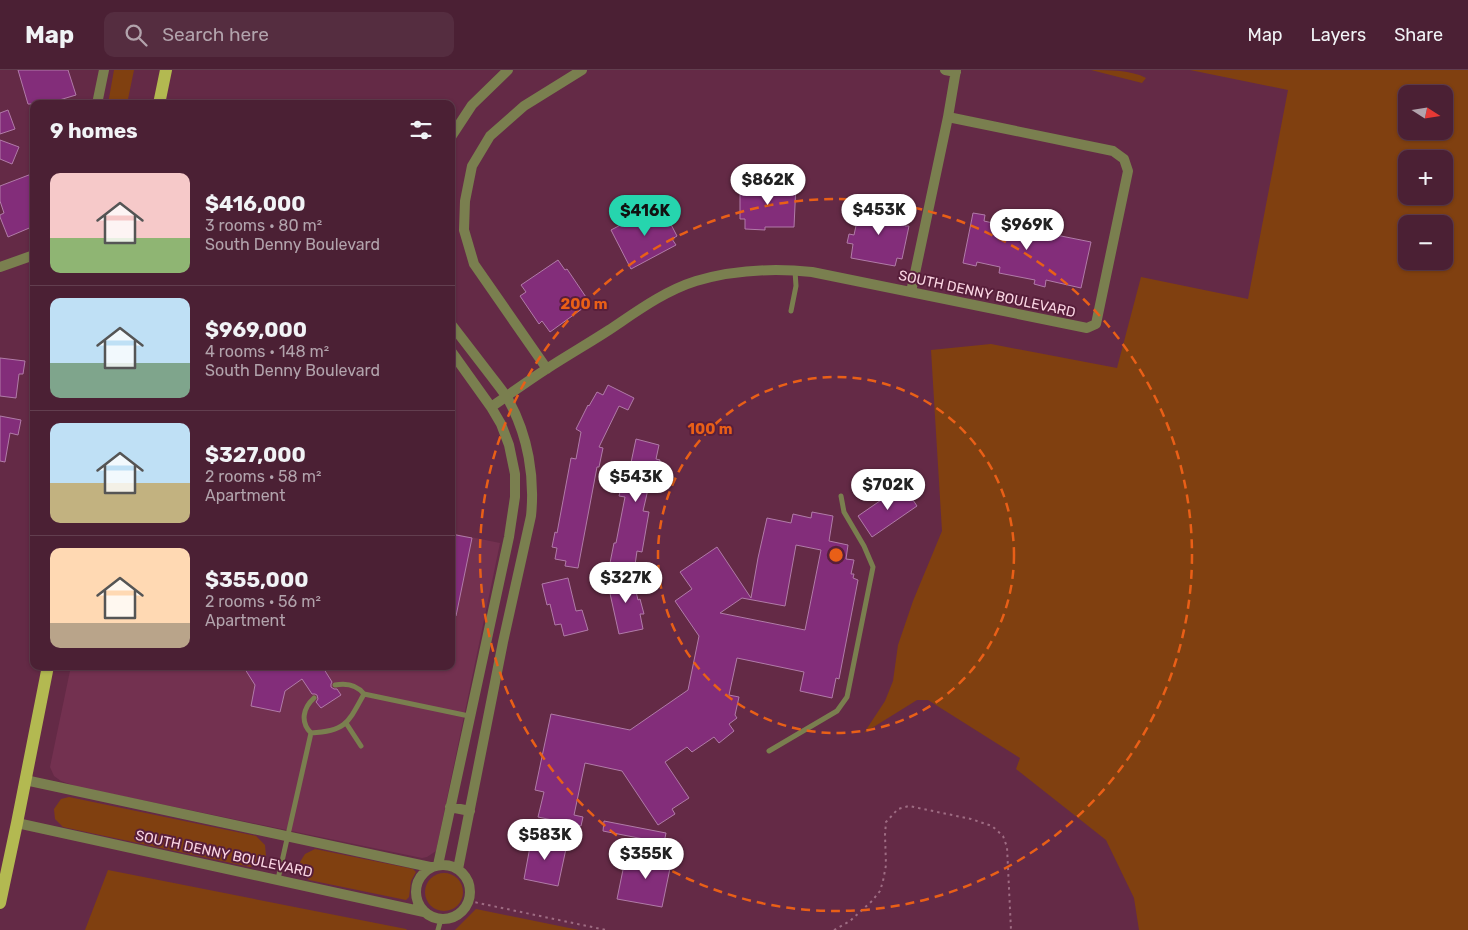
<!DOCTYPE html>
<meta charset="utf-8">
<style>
body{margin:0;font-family:Rubik,sans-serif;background:#552d40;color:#f1f3f6;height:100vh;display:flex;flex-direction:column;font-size:19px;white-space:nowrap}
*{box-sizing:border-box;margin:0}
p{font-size:16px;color:#b2a3ac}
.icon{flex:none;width:28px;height:28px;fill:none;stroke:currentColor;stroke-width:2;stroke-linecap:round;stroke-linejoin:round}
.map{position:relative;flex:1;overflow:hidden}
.sheet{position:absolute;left:30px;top:30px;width:425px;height:570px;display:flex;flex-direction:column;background:#4b2034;border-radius:10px;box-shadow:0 1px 4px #0004,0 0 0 1px #623e4f}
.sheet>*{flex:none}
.needle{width:32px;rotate:102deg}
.fabs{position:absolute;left:1398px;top:15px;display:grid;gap:10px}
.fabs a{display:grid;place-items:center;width:55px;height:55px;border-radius:10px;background:#4b2034;box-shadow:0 1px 4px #0004,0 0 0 1px #623e4f;font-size:25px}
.price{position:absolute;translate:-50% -42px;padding:0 11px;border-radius:18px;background:#fff;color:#222;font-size:16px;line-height:32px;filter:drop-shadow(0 1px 2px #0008)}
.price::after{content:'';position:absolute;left:50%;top:30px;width:15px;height:11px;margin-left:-8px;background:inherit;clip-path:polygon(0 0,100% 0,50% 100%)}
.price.current{background:#26d5ae;color:#111}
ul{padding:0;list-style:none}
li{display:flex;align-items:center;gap:15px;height:125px;padding:0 20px}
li+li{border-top:1px solid #623e4f}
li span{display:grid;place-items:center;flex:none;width:140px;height:100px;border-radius:10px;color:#555}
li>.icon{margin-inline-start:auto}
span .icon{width:60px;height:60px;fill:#fffc;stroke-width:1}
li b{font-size:21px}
h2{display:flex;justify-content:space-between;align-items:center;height:60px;padding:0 20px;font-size:21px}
header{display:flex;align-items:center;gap:30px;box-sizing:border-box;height:70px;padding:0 25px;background:#4b2034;border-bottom:1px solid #623e4f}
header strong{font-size:24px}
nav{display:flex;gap:28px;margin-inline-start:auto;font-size:18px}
.search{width:350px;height:45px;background:#552d40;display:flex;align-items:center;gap:12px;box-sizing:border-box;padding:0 18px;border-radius:10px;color:#b2a3ac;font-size:19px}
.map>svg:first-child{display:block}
</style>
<header>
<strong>Map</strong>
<div class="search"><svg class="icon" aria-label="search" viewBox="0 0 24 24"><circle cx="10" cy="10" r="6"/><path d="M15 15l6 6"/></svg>Search here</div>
<nav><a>Map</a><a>Layers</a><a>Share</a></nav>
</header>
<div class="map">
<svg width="1468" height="860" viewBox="0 0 1468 860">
<rect width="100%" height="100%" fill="#642a46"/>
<path fill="#733150" d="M451,463L500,473L436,781L427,787L422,788L78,717L61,711L54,706L50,697L71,596H451Z"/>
<path fill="#804010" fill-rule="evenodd" d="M114,0H134L127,34H108Z
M1091,0C1110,0 1131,0 1146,8L1142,13Z
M1190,0H1468V860H1139L1134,828L1106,770L1016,699L1020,688L928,630H917L864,663L885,631L893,611L898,575L913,531L942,461L931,280L991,274L1117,298L1141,207L1248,229L1288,20ZM1406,24H1444V61H1406ZM1406,89H1444V126H1406ZM1406,154H1444V191H1406Z
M69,727L256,766L265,775L266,786L259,795L250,797L63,757L55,749L54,739L61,729Z
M315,779L413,799L416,802L411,811L409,827L406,830L309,810L302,804L300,792L305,784Z
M108,800L406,859L407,860H85Z
M425 822a19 19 0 1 1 38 0a19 19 0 1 1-38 0Z
M476,839L579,860H455Z"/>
<path fill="#832d7a" stroke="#b17ba8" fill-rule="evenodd" d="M18,0H68L76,25L46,34H28Z
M8,40L15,59L0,64V43Z
M0,70L19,77L12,94L0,89Z
M34,103V156L8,167L0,147V145L4,143L0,131V116Z
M745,113L796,114L794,157H765V160L745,159V149H740V122H745Z
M863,135L907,143L905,156H909L902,189L897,188L895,196L851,188L853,174L847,173L849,164L854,165L859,142H862Z
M655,137L659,144L664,141L677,166L672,169L676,175L631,199L611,160Z
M973,143L985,145L984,151L1006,156L1008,145L1019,147L1018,152L1047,158L1048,153L1058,156L1056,165L1091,172L1081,218L1046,210L1045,217L1034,214L1035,210L999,203L1000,197L977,192L976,196L963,193Z
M558,190L565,200L567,199L590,233L550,262L542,251L539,254L520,226L526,222L521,215Z
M0,288L25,291L23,304H19L16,328L0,326Z
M608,315L634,328L628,340L619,336L599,377L603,378L599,397H597L578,498L565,496L566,491L555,489L557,478L552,477L555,462L557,463L571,388L576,389L581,362L576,359L588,335L589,336L597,322L603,325Z
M0,346L21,350L18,365L10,363L5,392L0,391Z
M636,369L659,375L656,389L660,390L654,417L649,415L643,441L649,442L642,482L637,481L635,495L629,494L630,497L610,493L614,473H616L625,427L619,426L624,406L628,407Z
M903,415L917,436L872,467L858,446Z
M812,442L833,446L829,471L848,475L846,489L854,490L851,504H854L853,508L858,510L839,609L836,608L832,628L800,621L804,602L737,588L729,625L739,627L735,645L737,648L729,654L734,661L719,673L714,667L692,682L687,677L665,692L689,728L672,739L675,744L658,755L622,701L585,693L574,745L583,747L581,756L538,747L544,722L535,720L551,644L630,660L688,620L699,566L675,531L692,519L680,502L717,477L751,528L758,488L767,448L791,453L793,444L811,448ZM796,475L821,480L805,560L720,543L742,528L785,536Z
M451,464L472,468L456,546L451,545Z
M632,504L638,530L640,529L644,544H640L643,559L619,564L607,510Z
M568,508L576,541L582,540L588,560L564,566L561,554L555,555L550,534L547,535L542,514Z
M243,596H322L332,612L331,614V617L334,619H337L341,625L321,638L316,632L318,629L317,625L315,624H312L302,609L285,621L280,642L251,636L255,615Z
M604,751L666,763L664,773L603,761Z
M532,766L567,774L558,816L524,809Z
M664,777L674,779L662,837L617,829L626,785L661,793Z"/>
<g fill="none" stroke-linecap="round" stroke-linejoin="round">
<path stroke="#9e6c83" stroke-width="2" stroke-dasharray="2.5 4" stroke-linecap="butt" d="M469,831L606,860
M834,860L850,851L872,831L880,821L883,811L886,795L885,765L886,752L898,739L909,736L971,749L992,756L1003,766L1007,777L1011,860"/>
<path stroke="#7a7f4f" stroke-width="5" d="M791,241L796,216L795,201
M364,624L469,646
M314,628C303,638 300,652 311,663C346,661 348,653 364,624C357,615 346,613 335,615
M346,653L361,676
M769,681L837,641L847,627L873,497L864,476L844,442L841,426
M278,809L311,663
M438,860L441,849"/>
<path stroke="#7a7f4f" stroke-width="10" d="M945,0L956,2
M97,34L104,0
M451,67L472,35L508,0
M0,197L34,185
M911,222L948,47L956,0
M451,254C464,271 478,289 491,306C497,314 504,322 509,331C528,366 535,407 531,446L503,572L458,799
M547,299L474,194L464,160L465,131L472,96L490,66L524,36L582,0
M491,337C510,324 529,310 548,298C568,285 589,273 609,260C636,242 664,221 696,211C734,200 773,198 812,202L1087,258L1096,254L1128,101L1124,89L1113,81L948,47
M25,710L430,797
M450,737L470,741
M17,753L424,842
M416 822a27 27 0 1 1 54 0a27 27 0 1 1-54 0Z
M438,795L509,467L515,427V404L509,375L501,354L491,337L451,281"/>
<path stroke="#b3b951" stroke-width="12" d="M159,34L166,0
M0,833L17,753L48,596"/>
</g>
<g fill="none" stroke="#e95f17" stroke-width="2.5" stroke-dasharray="9 6">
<circle cx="836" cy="485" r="178"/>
<circle cx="836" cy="485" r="356"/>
</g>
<g text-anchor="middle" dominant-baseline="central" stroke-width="4" stroke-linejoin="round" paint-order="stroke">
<g font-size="14" fill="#fbd6e4" stroke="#581f3b">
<text transform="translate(987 224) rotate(12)">SOUTH DENNY BOULEVARD</text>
<text transform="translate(224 784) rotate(12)">SOUTH DENNY BOULEVARD</text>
</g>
</g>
<circle cx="836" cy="485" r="8" fill="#e95f17" stroke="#581f3b" stroke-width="2.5"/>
<g font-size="15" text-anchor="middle" font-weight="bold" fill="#e95f17" stroke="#581f3b" stroke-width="4" stroke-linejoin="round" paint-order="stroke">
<text x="584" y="239">200 m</text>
<text x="710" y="364">100 m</text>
</g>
</svg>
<div class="fabs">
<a><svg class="needle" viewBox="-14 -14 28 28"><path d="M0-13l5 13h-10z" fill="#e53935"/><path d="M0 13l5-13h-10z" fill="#b2a3ac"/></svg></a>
<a>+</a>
<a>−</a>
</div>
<b class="price" style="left:768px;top:136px">$862K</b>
<b class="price" style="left:879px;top:166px">$453K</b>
<b class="price current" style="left:645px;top:167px">$416K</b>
<b class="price" style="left:1027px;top:181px">$969K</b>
<b class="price" style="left:636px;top:433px">$543K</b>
<b class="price" style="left:888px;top:441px">$702K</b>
<b class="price" style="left:626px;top:534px">$327K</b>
<b class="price" style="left:545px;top:791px">$583K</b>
<b class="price" style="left:646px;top:810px">$355K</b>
<section class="sheet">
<h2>9 homes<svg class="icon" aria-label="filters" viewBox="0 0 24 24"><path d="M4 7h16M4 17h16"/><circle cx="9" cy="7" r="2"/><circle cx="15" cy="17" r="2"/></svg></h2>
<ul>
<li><span style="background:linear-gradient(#f6c9c9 65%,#8fb573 0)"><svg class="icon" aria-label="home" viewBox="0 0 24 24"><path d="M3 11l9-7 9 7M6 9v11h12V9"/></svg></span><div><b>$416,000</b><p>3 rooms · 80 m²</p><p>South Denny Boulevard</p></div></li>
<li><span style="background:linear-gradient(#bfe0f5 65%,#7fa58c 0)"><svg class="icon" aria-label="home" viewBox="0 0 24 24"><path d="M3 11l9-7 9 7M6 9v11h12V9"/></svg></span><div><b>$969,000</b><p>4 rooms · 148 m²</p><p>South Denny Boulevard</p></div></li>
<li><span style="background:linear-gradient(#bfe0f5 60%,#c2b280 0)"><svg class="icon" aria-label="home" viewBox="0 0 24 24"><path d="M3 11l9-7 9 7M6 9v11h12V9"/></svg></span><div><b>$327,000</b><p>2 rooms · 58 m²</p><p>Apartment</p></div></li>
<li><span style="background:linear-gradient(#ffd9b3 75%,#b9a48a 0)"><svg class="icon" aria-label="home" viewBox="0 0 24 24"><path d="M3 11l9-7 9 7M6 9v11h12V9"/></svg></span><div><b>$355,000</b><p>2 rooms · 56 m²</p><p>Apartment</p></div></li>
</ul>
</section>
</div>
